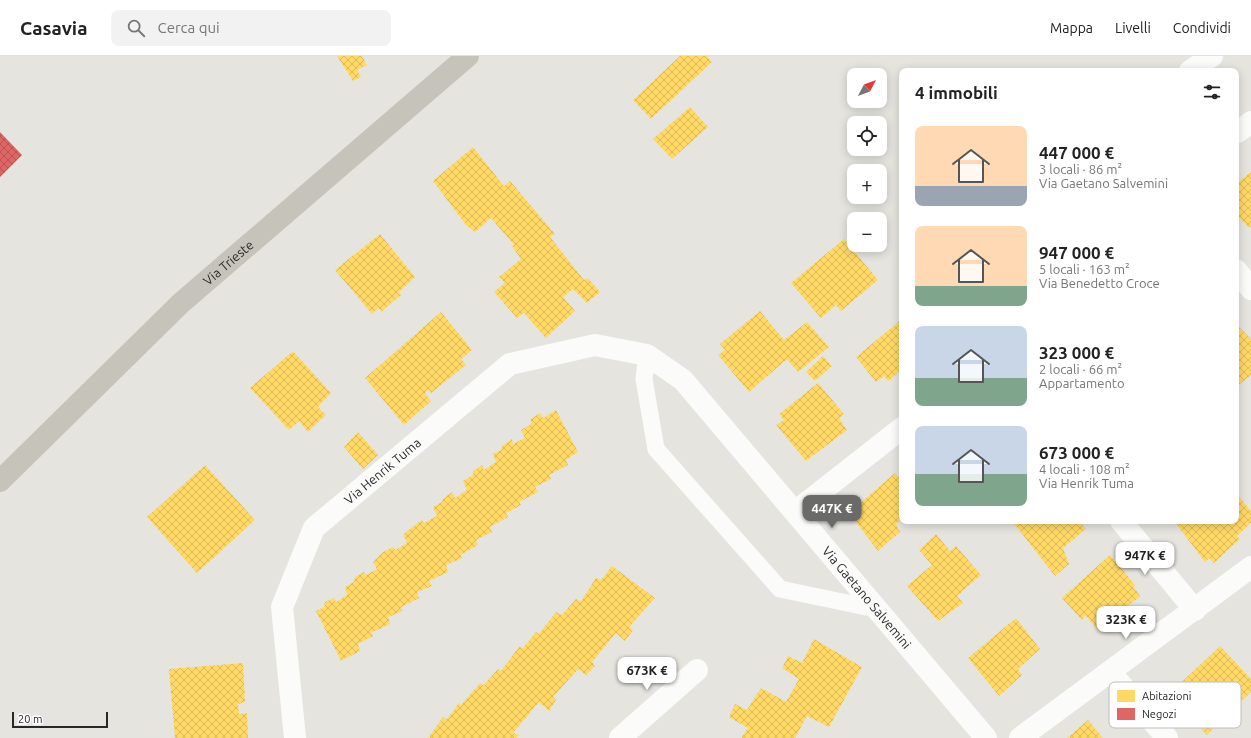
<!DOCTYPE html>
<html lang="it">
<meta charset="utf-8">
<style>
body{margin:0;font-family:Ubuntu,sans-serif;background:#f2f2f2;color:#222;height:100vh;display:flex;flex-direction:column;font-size:15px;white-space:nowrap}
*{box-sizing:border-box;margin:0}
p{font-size:13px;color:#767676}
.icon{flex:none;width:22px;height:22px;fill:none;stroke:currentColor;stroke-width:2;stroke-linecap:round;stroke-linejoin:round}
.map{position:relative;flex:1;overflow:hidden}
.details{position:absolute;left:899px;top:12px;width:340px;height:456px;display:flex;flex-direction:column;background:#fff;border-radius:8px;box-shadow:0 2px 10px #0003}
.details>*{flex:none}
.needle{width:26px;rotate:49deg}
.fabs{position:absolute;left:847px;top:12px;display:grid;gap:8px}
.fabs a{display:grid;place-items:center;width:40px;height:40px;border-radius:8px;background:#fff;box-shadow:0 2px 10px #0003;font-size:20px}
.scale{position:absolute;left:12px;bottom:10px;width:96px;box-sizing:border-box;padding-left:4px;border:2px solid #282828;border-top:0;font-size:11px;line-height:14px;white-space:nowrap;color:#282828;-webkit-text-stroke:3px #fff;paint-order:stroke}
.price{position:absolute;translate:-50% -34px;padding:0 9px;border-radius:8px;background:#fff;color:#222;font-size:13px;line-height:26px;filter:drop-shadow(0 1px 2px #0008)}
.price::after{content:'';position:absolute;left:50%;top:24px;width:12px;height:9px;margin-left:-6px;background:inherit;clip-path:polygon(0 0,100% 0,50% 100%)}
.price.active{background:#6a6a68;color:#fff}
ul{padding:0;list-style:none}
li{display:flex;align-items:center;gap:12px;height:100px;padding:0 16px}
li span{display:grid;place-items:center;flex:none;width:112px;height:80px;border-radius:8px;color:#555}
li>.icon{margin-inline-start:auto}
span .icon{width:48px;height:48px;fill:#fffc;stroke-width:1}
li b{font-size:17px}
h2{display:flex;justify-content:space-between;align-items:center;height:48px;padding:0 16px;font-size:17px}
header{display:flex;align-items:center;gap:24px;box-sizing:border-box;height:56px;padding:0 20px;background:#fff;border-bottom:1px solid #e0e0e0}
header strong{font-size:19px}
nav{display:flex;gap:22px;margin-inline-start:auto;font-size:14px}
.search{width:280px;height:36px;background:#f2f2f2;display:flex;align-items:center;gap:10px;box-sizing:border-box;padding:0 14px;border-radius:8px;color:#767676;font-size:15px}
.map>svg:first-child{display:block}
</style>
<header>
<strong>Casavia</strong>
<div class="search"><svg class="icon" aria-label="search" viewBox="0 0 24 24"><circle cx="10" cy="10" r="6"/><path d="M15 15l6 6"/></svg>Cerca qui</div>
<nav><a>Mappa</a><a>Livelli</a><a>Condividi</a></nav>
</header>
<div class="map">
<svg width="1251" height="682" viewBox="0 0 1251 682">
<defs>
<pattern id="homes-cross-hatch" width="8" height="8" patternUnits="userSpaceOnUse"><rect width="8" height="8" fill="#ffd966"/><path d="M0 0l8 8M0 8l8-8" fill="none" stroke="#dbba58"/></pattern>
<pattern id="shops-cross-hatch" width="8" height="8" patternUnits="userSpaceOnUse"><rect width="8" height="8" fill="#e06666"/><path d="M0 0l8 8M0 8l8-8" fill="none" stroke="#b65454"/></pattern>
</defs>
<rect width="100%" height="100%" fill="#e6e4df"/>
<path fill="url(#homes-cross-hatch)" d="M337,0H362L367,9L357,14L361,21L353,25Z
M680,0H707L712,6L651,63L633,44Z
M690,51L708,71L672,103L653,83Z
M473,91L504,130L510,125L555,178L550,181L584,224L588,222L600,236L587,247L573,233L563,241L575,255L546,282L524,257L517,262L494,236L505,227L499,221L521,203L512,190L514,189L491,162L475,176L466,169L433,125Z
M1251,116V170L1249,172L1236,158V128Z
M380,178L415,221L399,236L401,239L381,256L379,252L372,258L335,214Z
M844,183L878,224L841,255L836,249L821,262L791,227Z
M760,255L784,284L807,266L829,291L798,316L787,303L749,336L718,299L725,294L720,288Z
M441,256L472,294L461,303L466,309L431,337L428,334L425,337L431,345L404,369L365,322Z
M902,263V314L888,325L884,320L876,326L856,301Z
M1236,268L1251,283V319L1236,331Z
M293,295L331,337L318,351L326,359L308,376L299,365L289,374L250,332Z
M823,300L832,310L815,325L806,316Z
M818,327L844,358L839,362L847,374L806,405L776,369L784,364L779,358Z
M556,354L578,396L566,404L568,409L549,419L551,423L535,431L538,436L519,446L521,449L506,457L508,461L490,471L492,476L476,484L478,489L460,499L462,502L446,509L448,516L429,525L432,530L417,536L419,542L400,552L403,555L388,561L390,568L371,577L373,580L358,588L360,595L341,605L316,555L324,551L325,546L334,542L336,546L347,539L345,531L354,526L355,521L364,516L366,519L377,513L373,506L383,496L393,491L395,494L407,487L403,478L422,464L424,467L437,460L433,451L442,446L443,443L452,436L455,442L467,434L463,425L473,419V415L482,409L484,414L496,406L493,398L501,394L502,390L512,383L513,388L525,382L521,374L531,368V363L540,357L543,362Z
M358,376L378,399L363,413L344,391Z
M205,409L255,464L197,517L147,461Z
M895,417L902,425V463L896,468L900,476L878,495L849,457Z
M1236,437L1251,455V467L1237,480L1240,483L1214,507L1209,502L1205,506L1174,465H1236Z
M1012,465H1079L1086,473L1063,492L1069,508L1055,520Z
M936,478L950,495L956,490L981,519L957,540L963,547L938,565L907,530L932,509L919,494Z
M1110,499L1135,529L1133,530L1140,540L1099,575L1085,559L1082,564L1062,542Z
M612,510L655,542L629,571L633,574L625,585L616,577L592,606L595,610L586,619L578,613L553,641L556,644L549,655L539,646L513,677L519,679L517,682H428L443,661L447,663L459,647L461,649L480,627L484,629L498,613L501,615L519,591L523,592L536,576L539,578L556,556L562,559L576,543L581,545L596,522L601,524Z
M1016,562L1040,593L1018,613L1022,619L999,640L968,602Z
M814,583L862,611L829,671L807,660L795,682H741L748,672L729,661L735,648L747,654L761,632L786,646L799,623L782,612L788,600L802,607Z
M1220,590L1251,623V636L1207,679L1169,638Z
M243,607L245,646L238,648L239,658L247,657L248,682H175L169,613Z
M1088,664L1103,682H1067Z"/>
<path fill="url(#shops-cross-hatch)" d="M0,76L22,99L0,121Z"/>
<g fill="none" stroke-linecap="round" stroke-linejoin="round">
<path stroke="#fbfbfa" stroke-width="17" d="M647,299L644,323L656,393L780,533L876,553"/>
<g stroke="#fbfbfa" stroke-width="22">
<path d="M1190,15L1212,0"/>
<path d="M1236,77L1251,66"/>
<path d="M1236,214L1251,233"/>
<path d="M795,456L902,372"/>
<path d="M1121,465L1195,554"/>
<path d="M1110,616L1167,682"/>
<path id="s1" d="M295,682L282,551L314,472L510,308L595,289L647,299L683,324L986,682"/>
<path d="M620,682L697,614"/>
<path d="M1020,682L1251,511"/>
</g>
<path stroke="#c6c4ba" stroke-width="22" id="s2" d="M0,425L181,247L468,0"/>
</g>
<g text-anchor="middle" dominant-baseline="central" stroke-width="4" stroke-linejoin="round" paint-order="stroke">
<g font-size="13" fill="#282828" stroke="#fff">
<text stroke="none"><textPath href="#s2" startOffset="316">Via Trieste</textPath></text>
<text stroke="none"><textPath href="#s1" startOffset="306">Via Henrik Tuma</textPath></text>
<text stroke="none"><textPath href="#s1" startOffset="941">Via Gaetano Salvemini</textPath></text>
</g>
</g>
<rect x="1109" y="626" width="132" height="46" rx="6" fill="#fff" stroke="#bebebe" stroke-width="1"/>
<rect x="1117" y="634" width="18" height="12" fill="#ffd966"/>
<rect x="1117" y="652" width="18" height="12" fill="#e06666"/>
<g font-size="11" fill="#282828">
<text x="1142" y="644">Abitazioni</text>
<text x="1142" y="662">Negozi</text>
</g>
</svg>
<div class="fabs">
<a><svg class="needle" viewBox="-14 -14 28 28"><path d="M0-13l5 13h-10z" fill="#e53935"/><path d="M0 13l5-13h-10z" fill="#767676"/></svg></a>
<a><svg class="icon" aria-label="locate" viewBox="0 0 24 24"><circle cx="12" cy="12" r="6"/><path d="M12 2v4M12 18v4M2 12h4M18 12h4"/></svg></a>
<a>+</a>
<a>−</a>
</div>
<div class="scale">20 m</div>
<b class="price active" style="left:832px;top:473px">447K €</b>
<b class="price" style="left:1145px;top:520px">947K €</b>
<b class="price" style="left:1126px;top:584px">323K €</b>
<b class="price" style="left:647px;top:635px">673K €</b>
<section class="details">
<h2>4 immobili<svg class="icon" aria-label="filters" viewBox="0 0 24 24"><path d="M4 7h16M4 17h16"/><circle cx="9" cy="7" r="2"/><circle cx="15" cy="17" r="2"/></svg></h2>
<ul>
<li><span style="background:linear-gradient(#ffd9b3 75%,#9aa5b1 0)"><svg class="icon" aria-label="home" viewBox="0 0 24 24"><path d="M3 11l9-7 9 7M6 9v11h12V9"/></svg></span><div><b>447 000 €</b><p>3 locali · 86 m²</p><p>Via Gaetano Salvemini</p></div></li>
<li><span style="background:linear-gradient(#ffd9b3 75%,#7fa58c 0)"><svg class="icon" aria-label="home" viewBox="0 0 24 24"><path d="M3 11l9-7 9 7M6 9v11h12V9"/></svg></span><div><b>947 000 €</b><p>5 locali · 163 m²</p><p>Via Benedetto Croce</p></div></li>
<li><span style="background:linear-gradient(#c9d6e8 65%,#7fa58c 0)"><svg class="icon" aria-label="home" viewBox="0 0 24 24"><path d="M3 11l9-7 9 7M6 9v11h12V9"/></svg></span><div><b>323 000 €</b><p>2 locali · 66 m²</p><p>Appartamento</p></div></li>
<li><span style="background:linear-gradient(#c9d6e8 60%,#7fa58c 0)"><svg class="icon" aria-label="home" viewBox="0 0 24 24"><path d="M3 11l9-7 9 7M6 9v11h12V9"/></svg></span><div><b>673 000 €</b><p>4 locali · 108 m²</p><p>Via Henrik Tuma</p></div></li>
</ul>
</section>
</div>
